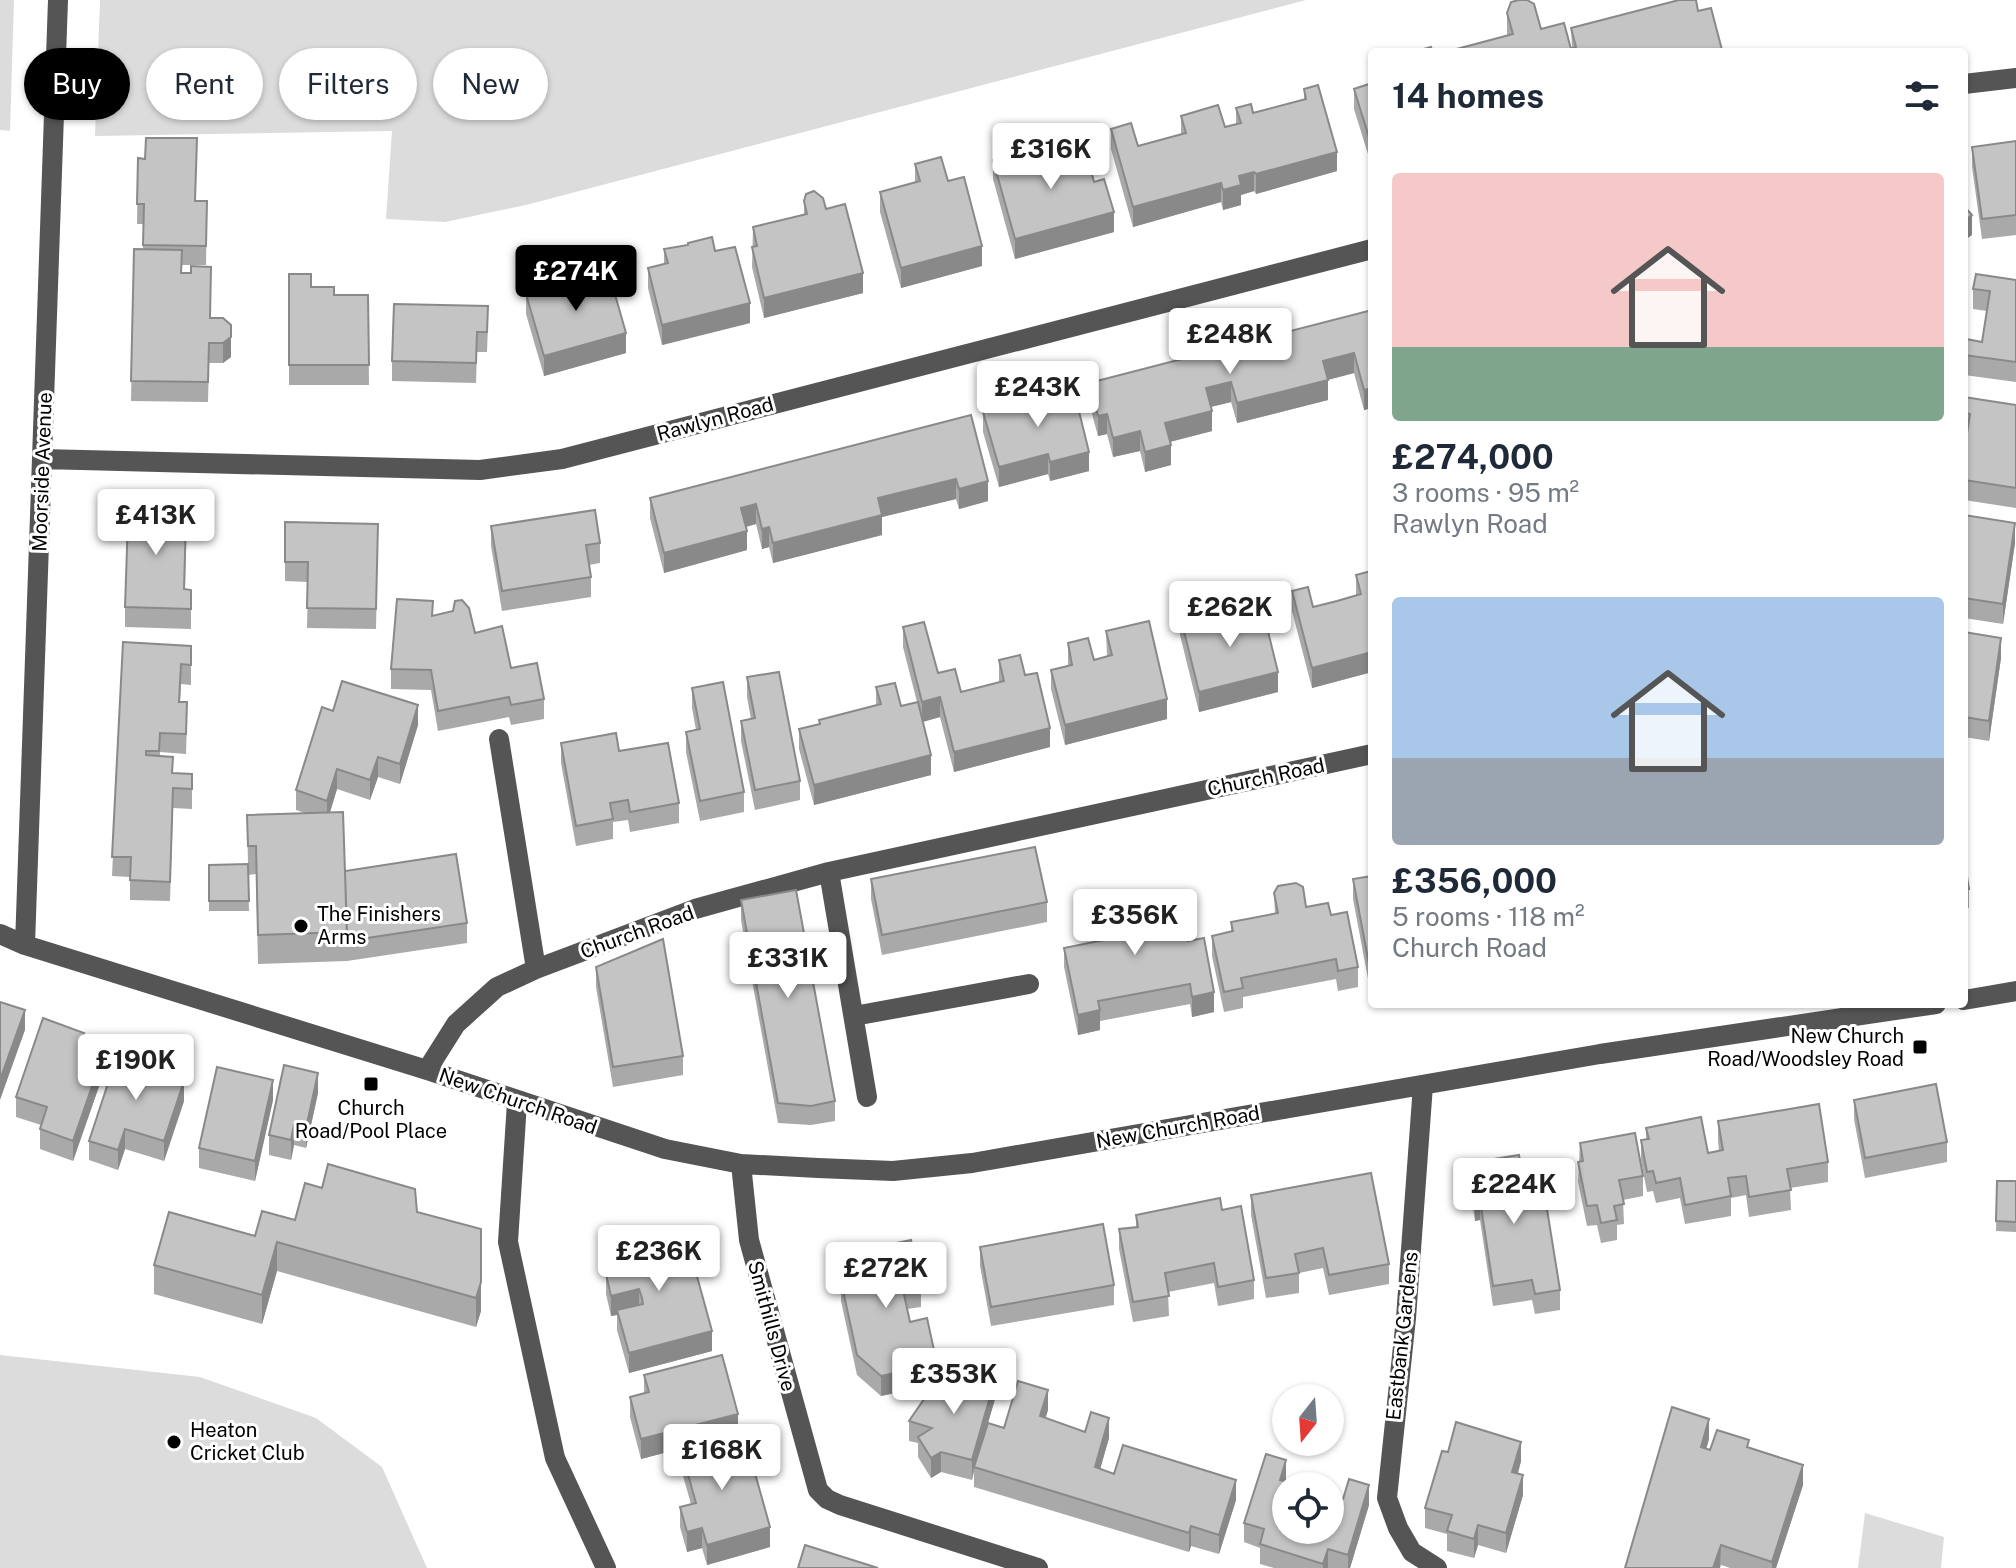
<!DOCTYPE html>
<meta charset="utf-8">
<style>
body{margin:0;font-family:"Public Sans",sans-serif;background:#f2f2f3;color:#1f2937;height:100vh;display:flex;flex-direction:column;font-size:30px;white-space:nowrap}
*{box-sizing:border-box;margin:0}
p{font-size:26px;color:#747a83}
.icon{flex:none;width:44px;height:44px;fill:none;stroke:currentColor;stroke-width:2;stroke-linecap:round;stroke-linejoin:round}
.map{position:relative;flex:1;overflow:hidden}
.panel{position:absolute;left:1368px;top:48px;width:600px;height:960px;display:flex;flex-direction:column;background:#fff;border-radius:8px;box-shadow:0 2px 6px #0004}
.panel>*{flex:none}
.hud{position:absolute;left:24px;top:48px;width:760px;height:72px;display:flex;gap:16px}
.needle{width:52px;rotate:197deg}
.fabs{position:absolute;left:1272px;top:1384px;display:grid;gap:16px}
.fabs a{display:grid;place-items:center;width:72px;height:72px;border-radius:50%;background:#fff;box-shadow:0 2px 6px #0004;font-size:40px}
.price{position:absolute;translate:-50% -68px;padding:0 18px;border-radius:8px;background:#fff;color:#222;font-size:26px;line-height:52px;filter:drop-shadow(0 2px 4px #0008)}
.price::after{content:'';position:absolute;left:50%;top:48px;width:24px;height:18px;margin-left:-12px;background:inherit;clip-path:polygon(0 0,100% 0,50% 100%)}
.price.on{background:#000;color:#fff}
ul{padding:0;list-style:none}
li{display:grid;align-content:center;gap:16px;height:424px;padding:0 24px}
li span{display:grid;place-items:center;height:248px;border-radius:8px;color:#555}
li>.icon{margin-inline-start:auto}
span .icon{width:144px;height:144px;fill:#fffc;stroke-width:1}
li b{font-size:34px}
h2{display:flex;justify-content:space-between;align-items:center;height:96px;padding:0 24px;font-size:34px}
.tag{padding:0 28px;border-radius:36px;background:#fff;box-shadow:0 2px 6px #0004;font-size:28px;line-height:72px}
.tag.on{background:#000;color:#fff}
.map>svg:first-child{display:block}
</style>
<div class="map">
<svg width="2016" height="1568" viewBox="0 0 2016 1568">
<rect width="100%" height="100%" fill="#fff"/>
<path fill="#dcdcdc" d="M0,0H14L10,131L0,130Z
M100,0H1306L526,205L445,222L386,219L392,131L95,136Z
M0,1355L200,1377L316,1418L382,1467L427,1568H0Z
M1865,1513L1944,1537L1941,1568H1858Z"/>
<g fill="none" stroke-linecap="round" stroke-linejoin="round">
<path stroke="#555" stroke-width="20" d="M1964,84L2016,78
M42,459L480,470L562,459L1372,249
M499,739L536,969
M829,872L867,1097
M0,934L25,945L427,1070L665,1149L741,1164L818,1168L893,1171L972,1163L1600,1054L1936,1004
M25,945L58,0
M1964,1000L2016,991
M854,1016L1029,984
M427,1070L456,1024L497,987L536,969L695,909L829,872L1372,754
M1423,1085L1406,1318L1387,1498L1398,1528L1412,1552L1437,1568
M517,1102L508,1242L555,1458L606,1568
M741,1164L749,1240L818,1490L827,1499L840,1505L1038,1568"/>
</g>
<path fill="#a9a9a9" d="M1698,11L1722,52L1453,50L1507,35V13L1541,29L1572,48L1571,28Z
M1372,83V167L1354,109V89Z
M1304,89L1337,171L1256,194L1254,191L1241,195V205L1223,210L1221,202L1133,227L1111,149V129L1138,146L1181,134V116L1225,127L1236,124V108L1253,113L1304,99Z
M2016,141V235L1982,239L1972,167V147Z
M1057,148L1094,182L1114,232L1015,259L993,179V160L1040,169L1057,164Z
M138,158L196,201H207L206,265H182V273L211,318L231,357L223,363H209L208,402L131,401L134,249H143V224H137Z
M915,164L948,181L982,266L901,288L880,212V192L915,183Z
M804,201L826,209L863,293L764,318L752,267L753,227L804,214Z
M664,249L715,251L750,323L662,345L648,288V268L664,264Z
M289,274L311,287L334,295H368L369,385H289Z
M2016,280V382L1964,375V352L1982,342L1987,311L1973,309V289Z
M526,294L626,353L544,376L526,314Z
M1372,310V408L1364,410L1354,373L1328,380V400L1237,423L1231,402L1211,407L1212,431L1170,442L1171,465L1145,472L1140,451L1113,457L1107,434L1098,436L1089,403V383Z
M488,326L487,352H477L476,383L392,381V361Z
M1964,397L2016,405V508L1964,500V453L1967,433H1964Z
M983,412L1089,471L1050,481L1048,474L999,487L983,432Z
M971,415L988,501L959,509L956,499L882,517V535L773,563L769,547L762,549L756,524L746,527L747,550L664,573L650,518V498Z
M1964,515L2015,543L2003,624L1964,618Z
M171,520L186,541L185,589L191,590V629L125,627V607Z
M285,522L378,524L376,629L307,628L308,582L285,581Z
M491,526L600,543V563L589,565L591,577V597L502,611L491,546Z
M1372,573V672L1312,688L1292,611V591L1313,607L1356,596V575Z
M1243,599L1278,692L1199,712L1180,635V615L1200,631L1244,620Z
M433,615L475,633L544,699V719L511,725L509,717L438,731L431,690L391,689V669Z
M903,627L938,673L961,692L999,682V660L1025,675L1050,747L954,772L940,717L923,722L931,775L814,805L799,749V729L819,725V720L876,706V687L901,706L917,702L903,647Z
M1106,631L1167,719L1065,745L1051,689V670L1068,666V643L1094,660L1107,656Z
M1964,632L2001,658L1989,741L1964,737Z
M123,642L191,646V685L181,684L180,702L187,722L186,754L160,752V756L173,773L192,774V809L173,808L170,901L130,900V877L112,876Z
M747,677L800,781V800L755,810L741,741V721L751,719L747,697Z
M692,688L744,792V812L700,821L686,752V732L696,730L692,708Z
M333,711L418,725L400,784L378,777L370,800L337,789L330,813L345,871L467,923V943L347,961L258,964L256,874L248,875L249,911H209V865L248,864L247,815L305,813L296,810V790Z
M561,743L619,751L679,803V823L630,832L628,820L613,822V839L576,846L561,763Z
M1964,858L1969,889V908L1964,909Z
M1372,876V984H1369L1353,899V879Z
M871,879L1047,902V922L882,955L871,899Z
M1274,893L1306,907L1331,915L1358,967V987L1338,991L1336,979L1243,997V1008L1224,1012L1212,956V936L1231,931V922L1275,914Z
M1096,897L1127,915L1188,941L1214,1012L1192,1017L1190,1004L1100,1021V1030L1078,1035L1064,967V948L1100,941L1096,917Z
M741,900L835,1101V1121L811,1125L778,1123L741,920Z
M596,967L683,1056V1075L613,1087L596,987Z
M84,1044L104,1072L73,1161L40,1149V1129L41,1125L16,1117V1097Z
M125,1066L153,1070L184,1101L164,1161L125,1149L118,1170L89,1160V1141Z
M318,1093L306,1148L294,1145L291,1160L269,1155V1135Z
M273,1100L255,1181L199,1168V1148Z
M1854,1100L1947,1142V1162L1865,1178L1854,1119Z
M1718,1121L1828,1162V1182L1790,1188L1791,1210L1749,1217L1746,1195L1731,1198V1216L1685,1224L1680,1198L1656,1203L1653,1191L1647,1192L1641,1160V1140H1646V1128L1708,1153L1719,1151L1718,1141Z
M1580,1143L1643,1176V1196L1623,1200L1624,1224L1617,1225V1240L1601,1243L1597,1225L1587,1226L1578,1182Z
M1469,1163L1528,1207L1560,1290V1310L1535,1314L1532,1300L1493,1306L1480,1220L1475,1221L1469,1183Z
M1997,1181H2016V1232L1996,1231Z
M322,1188L481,1229V1311L476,1327L277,1271L262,1324L154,1294V1265L255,1236L295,1220Z
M1251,1195L1389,1264V1284L1329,1295L1323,1268L1299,1273V1293L1266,1298L1251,1215Z
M1222,1210L1254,1280V1299L1218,1306L1214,1283L1168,1292L1169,1316L1133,1322L1119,1249V1229L1136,1227V1215Z
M980,1247L1114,1285V1305L991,1326L980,1266Z
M608,1252L712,1351L629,1373L617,1330V1315L611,1316L606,1294V1274L608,1273Z
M841,1281L921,1287V1307L907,1309L910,1322L937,1380L995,1399L988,1423L1004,1428L1048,1410L1045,1418L1085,1432L1109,1438L1100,1469L1114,1474L1236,1500L1219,1554L1191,1546L1189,1552L974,1487V1472L972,1480L941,1472L931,1478L918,1457V1443L909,1441V1421L934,1384L881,1396L857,1375L841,1301Z
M644,1375L738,1433L704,1442L707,1452L770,1547L707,1565L702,1548L687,1552L680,1527V1507L691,1504L679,1462V1449L641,1459L630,1417V1397L644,1393Z
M1709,1439L1706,1449L1710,1450L1749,1448L1803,1485L1776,1568H1730L1721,1565L1720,1568H1625Z
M1521,1461L1518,1474L1523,1495L1506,1553L1478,1545L1474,1558L1447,1551V1534L1425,1528V1508Z
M1286,1480V1482L1343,1499L1369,1505L1350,1568H1274L1260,1564V1548L1244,1542V1523Z"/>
<path fill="#898989" d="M1337,152V171L1256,194V174Z
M1254,172V191L1241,195V205L1223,210V190L1239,176Z
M1221,183V202L1133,227V207Z
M1114,212V232L1015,259V239Z
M1972,215V235L1964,241V221Z
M982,246V266L901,288V268Z
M863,273V293L764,318V298Z
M750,303V323L662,345V325Z
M231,325V357L223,363V343Z
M626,333V353L544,376V356Z
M1354,353V373L1323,381V361Z
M1328,380V400L1237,423V403Z
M1231,382V402L1206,408V388Z
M1372,388V408L1364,410V390Z
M1212,411V431L1165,443V423Z
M1107,414V434L1098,436V416Z
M1140,431V451L1113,457V438Z
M1171,445V465L1145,472V452Z
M1089,452V471L1050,481V462Z
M1048,454V474L999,487V467Z
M956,479V499L882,517V535L773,563V543L878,498Z
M988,481V501L959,509V489Z
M756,504V524L741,528V508Z
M2015,523V543L2003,624V604Z
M769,527V547L762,549V529Z
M747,531V550L664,573V553Z
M2001,638V658L1989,741V721Z
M1372,652V672L1312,688V668Z
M1278,672V692L1199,712V692Z
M940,697V717L922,722V702Z
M1167,699V719L1065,745V725Z
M418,705V725L400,784V764Z
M1050,728V747L954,772V752Z
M931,755V775L814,805V785Z
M378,757V777L370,800V780Z
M337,769V789L327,821V801Z
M1214,992V1012L1192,1017V997Z
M25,1010V1030L0,1100V1080Z
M1100,1010V1030L1078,1035V1015Z
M104,1052V1072L73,1161V1141Z
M153,1056V1076L149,1069Z
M318,1073V1093L306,1148V1128Z
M273,1080V1100L255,1181V1161Z
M184,1081V1101L164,1161V1141Z
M294,1125V1145L291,1160V1140Z
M125,1129V1149L118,1170V1150Z
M1480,1200V1220L1475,1221V1201Z
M481,1229V1311L476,1327V1298Z
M277,1242V1271L262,1324V1295Z
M639,1289V1309L617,1310V1315L611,1316V1296Z
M712,1331V1351L629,1373V1353Z
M937,1364V1384L881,1396V1376Z
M995,1379V1399L975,1467H974L972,1480V1460Z
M1048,1390V1410L1040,1436V1416Z
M738,1414V1433L681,1448L679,1442V1449L641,1459V1439Z
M1109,1418V1438L1095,1487V1467Z
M1709,1419V1439L1701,1467V1447Z
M1521,1442V1461L1512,1492V1472Z
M941,1452V1472L931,1478V1458Z
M1286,1460V1480L1280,1500V1480Z
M1803,1465V1485L1776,1568H1772V1562Z
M1523,1475V1495L1506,1553V1533Z
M1236,1480V1500L1219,1554V1535Z
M1369,1485V1505L1350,1568H1348V1555Z
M1478,1525V1545L1474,1558V1539Z
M1191,1526V1546L1189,1552V1533Z
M770,1527V1547L707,1565V1545Z
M702,1528V1548L687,1552V1532Z
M1721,1545L1720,1568H1713Z
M1328,1549V1568H1323V1564Z"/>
<path fill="#c4c4c4" stroke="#898989" stroke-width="2" d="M1519,0H1527L1534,4L1541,29L1564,23L1571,49L1576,47L1571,28L1679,0H1696L1698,11L1711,8L1722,50L1717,52H1454L1453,50L1513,34L1507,13L1511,2Z
M1431,47L1433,52H1416V51Z
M1372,83V147L1354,89Z
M1318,85L1337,152L1256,174L1254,172L1239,176L1241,185L1223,190L1221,183L1133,207L1111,129L1131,123L1138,146L1186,133L1181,116L1218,105L1225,127L1241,123L1236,108L1251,104L1253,113L1306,99L1304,89Z
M146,138H197L195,201H207L206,246L143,245L144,204H137L138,158L145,159Z
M1083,140L1094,182L1104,179L1114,212L1015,239L993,160L1034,148L1040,169L1061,163L1057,148Z
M2016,141V215L1982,219L1972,147Z
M941,157L948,181L964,177L982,246L901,268L880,192L920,181L915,164Z
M814,191L823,198L826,209L845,204L863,273L764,298L752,247L757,246L753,227L807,214L804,201L806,194Z
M1964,206L1972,215L1964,221Z
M712,237L715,251L735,247L750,303L662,325L648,268L668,263L664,249L688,245V243Z
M134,249L182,250L181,273H191V266L211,267L210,318H223L231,325V337L223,343H209L208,382L131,381Z
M608,270L626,333L544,356L526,294Z
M289,274H311V287H334V295H368L369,365H289Z
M1976,274L2016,280V362L1964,355L1966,339L1982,342L1990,291L1973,289Z
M394,304L488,306L487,332H477L476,363L392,361Z
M1372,310V388L1364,390L1354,353L1323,361L1328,380L1237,403L1231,382L1206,388L1212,411L1165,423L1171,445L1145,452L1140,431L1113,438L1107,414L1098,416L1089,383Z
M1073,387L1089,452L1050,462L1048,454L999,467L983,412Z
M1964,397L2016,405V488L1964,480V453L1970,414L1964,413Z
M971,415L988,481L959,489L956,479L878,498L882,515L773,543L769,527L762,529L756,504L741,508L747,531L664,553L650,498Z
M133,495L171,497L170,520L186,521L184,589L191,590V609L125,607L128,519H132Z
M595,510L600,543L586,545L591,577L502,591L491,526Z
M1964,515L2015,523L2003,604L1964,598Z
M285,522L378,524L376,609L307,608L308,562H285Z
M1371,571L1372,652L1312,668L1292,591L1308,587L1313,607L1337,601L1361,594L1356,575Z
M1259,595L1278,672L1199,692L1180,615L1195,611L1200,631L1248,619L1243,599Z
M397,599L433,601L432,616L453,611L455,601L462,600L469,608L475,633L502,626L511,668L537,663L544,699L511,705L509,697L438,711L431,670L391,669Z
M1149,621L1167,699L1065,725L1051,670L1072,665L1068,643L1088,638L1094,660L1112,655L1106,631Z
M924,622L938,673L955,669L961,692L1004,681L999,660L1020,655L1025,675L1037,673L1050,728L954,752L940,697L922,702L903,627Z
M1964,632L2001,638L1989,721L1964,717Z
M123,642L191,646V665L181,664L179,702H187L186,734L160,733L159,751H146V755L173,757L172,773L192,774V789L173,788L170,882L130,880L131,857H112Z
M779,672L800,781L755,790L741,721L755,718L747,677Z
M342,681L418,705L400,764L378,757L370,780L337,769L327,801L296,790L322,707L333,711Z
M723,682L744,792L700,801L686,732L700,729L692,688Z
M895,683L901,706L918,702L931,755L814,785L799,729L820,724L819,720L881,704L876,687Z
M616,733L619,751L668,743L679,803L630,812L628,800L610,803L613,819L576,826L561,743Z
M343,812L347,932L258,935L256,846H248L247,815Z
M1035,847L1047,902L882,935L871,879Z
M456,854L467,923L347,941L345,871Z
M1964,858L1969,889H1964Z
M248,864L249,901H209V865Z
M1372,876V964H1369L1353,879Z
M1296,883L1303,887L1306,907L1328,903L1331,915L1347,912L1358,967L1338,971L1336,959L1241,978L1243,988L1224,992L1212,936L1233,931L1231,922L1278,913L1274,893L1278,886Z
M796,890L835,1101L811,1106L778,1103L741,900Z
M1122,892L1127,915L1134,904L1148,902L1160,909L1164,931L1185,926L1188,941L1204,938L1214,992L1192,997L1190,984L1098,1001L1100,1010L1078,1015L1064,948L1104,940L1096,897Z
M663,939L683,1056L613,1067L596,967Z
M0,1002L25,1010L0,1080Z
M43,1018L84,1033L81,1043L104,1052L73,1141L40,1129L47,1107L16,1097Z
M130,1049L153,1056L149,1069L184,1081L164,1141L125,1129L118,1150L89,1141L115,1062L125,1066Z
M284,1065L318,1073L306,1128L294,1125L291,1140L269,1135Z
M217,1067L273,1080L255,1161L199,1148Z
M1936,1084L1947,1142L1865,1158L1854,1100Z
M1819,1104L1828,1162L1787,1169L1791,1190L1749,1197L1746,1176L1728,1178L1731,1196L1685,1205L1680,1178L1656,1183L1653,1171L1647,1172L1641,1140L1649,1139L1646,1128L1701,1117L1708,1153L1723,1150L1718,1121Z
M1635,1133L1643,1176L1619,1180L1624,1204L1614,1206L1617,1220L1601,1223L1597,1205L1587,1206L1578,1162L1583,1161L1580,1143Z
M1519,1155L1528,1207L1546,1203L1560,1290L1535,1294L1532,1280L1493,1286L1480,1200L1475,1201L1469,1163Z
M328,1164L415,1189L417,1212L481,1229V1282L476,1298L277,1242L262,1295L154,1265L169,1212L255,1236L262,1211L295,1220L305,1183L322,1188Z
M1371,1173L1389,1264L1329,1275L1323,1248L1295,1254L1299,1273L1266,1278L1251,1195Z
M1997,1181H2016V1222L1996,1221Z
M1220,1198L1222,1210L1241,1206L1254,1280L1218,1287L1214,1263L1165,1273L1169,1296L1133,1302L1119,1229L1138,1227L1136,1215Z
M1103,1224L1114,1285L991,1307L980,1247Z
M679,1234L681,1242L687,1240L712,1331L629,1353L617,1310L643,1304L642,1298L639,1289L611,1296L606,1274L613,1272L608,1252Z
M911,1240L921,1287L903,1290L910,1322L927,1318L937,1364L881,1376L857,1355L841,1281L855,1252Z
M722,1355L738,1414L641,1439L630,1397L649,1392L644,1375Z
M971,1372L995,1379L972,1460L941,1452L931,1458L918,1437L932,1428L909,1421L938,1379L967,1387Z
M1018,1381L1048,1390L1040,1416L1085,1432L1091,1412L1109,1418L1095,1467L1114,1474L1123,1445L1236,1480L1219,1535L1191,1526L1189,1533L974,1467L988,1423L1004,1428Z
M1672,1407L1709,1419L1701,1447L1710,1450L1717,1430L1749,1440L1747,1447L1803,1465L1772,1562L1721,1545L1713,1568H1625Z
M1456,1422L1521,1442L1512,1472L1523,1475L1506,1533L1478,1525L1474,1539L1447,1531L1452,1515L1425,1508L1442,1451L1448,1452Z
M702,1436L707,1452L746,1441L770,1527L707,1545L702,1528L687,1532L680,1507L696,1503L679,1442Z
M1266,1454L1286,1460L1280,1480L1299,1486H1286V1530H1330V1495L1343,1499L1349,1479L1369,1485L1348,1555L1328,1549L1323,1564L1260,1544L1264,1529L1244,1523Z
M805,1545L878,1568H798Z"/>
<g fill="#000" stroke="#fff" stroke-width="3">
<circle cx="301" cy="926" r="8"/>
<rect x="1912" y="1039" width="16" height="16" rx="4"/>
<rect x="363" y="1076" width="16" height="16" rx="4"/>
<circle cx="174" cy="1442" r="8"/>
</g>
<g text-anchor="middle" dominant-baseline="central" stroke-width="6" stroke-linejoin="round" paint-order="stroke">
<g font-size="20" fill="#000" stroke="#fff">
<text transform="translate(715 419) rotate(-15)">Rawlyn Road</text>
<text transform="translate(42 472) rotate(-88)">Moorside Avenue</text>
<text transform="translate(1266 777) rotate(-12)">Church Road</text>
<text transform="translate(637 932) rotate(-20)">Church Road</text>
<text transform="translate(518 1101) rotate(19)">New Church Road</text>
<text transform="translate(1178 1127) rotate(-10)">New Church Road</text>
<text transform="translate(772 1326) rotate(75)">Smithills Drive</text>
<text transform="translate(1402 1336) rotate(-84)">Eastbank Gardens</text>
</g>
<g font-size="20" fill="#000" stroke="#fff" text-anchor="start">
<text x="317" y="914">The Finishers<tspan x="317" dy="23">Arms</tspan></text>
<text x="1904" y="1036" text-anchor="end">New Church<tspan x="1904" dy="23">Road/Woodsley Road</tspan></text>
<text x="371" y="1108" text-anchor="middle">Church<tspan x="371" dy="23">Road/Pool Place</tspan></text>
<text x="190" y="1430">Heaton<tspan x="190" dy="23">Cricket Club</tspan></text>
</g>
</g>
</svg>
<div class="fabs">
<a><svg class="needle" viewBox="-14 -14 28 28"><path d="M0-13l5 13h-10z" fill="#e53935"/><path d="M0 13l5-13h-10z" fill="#747a83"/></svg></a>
<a><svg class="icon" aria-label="locate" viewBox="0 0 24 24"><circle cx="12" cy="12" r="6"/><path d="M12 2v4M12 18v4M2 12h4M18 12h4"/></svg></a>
</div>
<b class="price" style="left:1051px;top:191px">£316K</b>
<b class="price on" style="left:576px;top:313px">£274K</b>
<b class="price" style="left:1230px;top:376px">£248K</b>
<b class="price" style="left:1038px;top:429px">£243K</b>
<b class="price" style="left:156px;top:557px">£413K</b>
<b class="price" style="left:1230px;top:649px">£262K</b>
<b class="price" style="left:1135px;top:957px">£356K</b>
<b class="price" style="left:788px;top:1000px">£331K</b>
<b class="price" style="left:136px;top:1102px">£190K</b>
<b class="price" style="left:1514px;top:1226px">£224K</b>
<b class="price" style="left:659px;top:1293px">£236K</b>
<b class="price" style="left:886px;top:1310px">£272K</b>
<b class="price" style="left:954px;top:1416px">£353K</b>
<b class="price" style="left:722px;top:1492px">£168K</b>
<div class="hud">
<a class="tag on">Buy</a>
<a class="tag">Rent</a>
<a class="tag">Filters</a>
<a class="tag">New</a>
</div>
<section class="panel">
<h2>14 homes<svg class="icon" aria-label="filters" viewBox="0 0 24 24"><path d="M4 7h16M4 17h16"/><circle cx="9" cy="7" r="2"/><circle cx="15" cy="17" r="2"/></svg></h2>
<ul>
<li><span style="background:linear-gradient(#f6c9c9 70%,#7fa58c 0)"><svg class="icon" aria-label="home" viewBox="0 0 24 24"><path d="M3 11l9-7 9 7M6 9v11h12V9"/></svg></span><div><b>£274,000</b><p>3 rooms · 95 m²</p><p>Rawlyn Road</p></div></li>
<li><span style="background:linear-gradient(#a9c7e8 65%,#9aa5b1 0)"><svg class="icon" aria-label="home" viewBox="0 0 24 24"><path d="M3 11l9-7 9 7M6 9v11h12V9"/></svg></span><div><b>£356,000</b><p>5 rooms · 118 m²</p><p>Church Road</p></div></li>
</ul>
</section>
</div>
